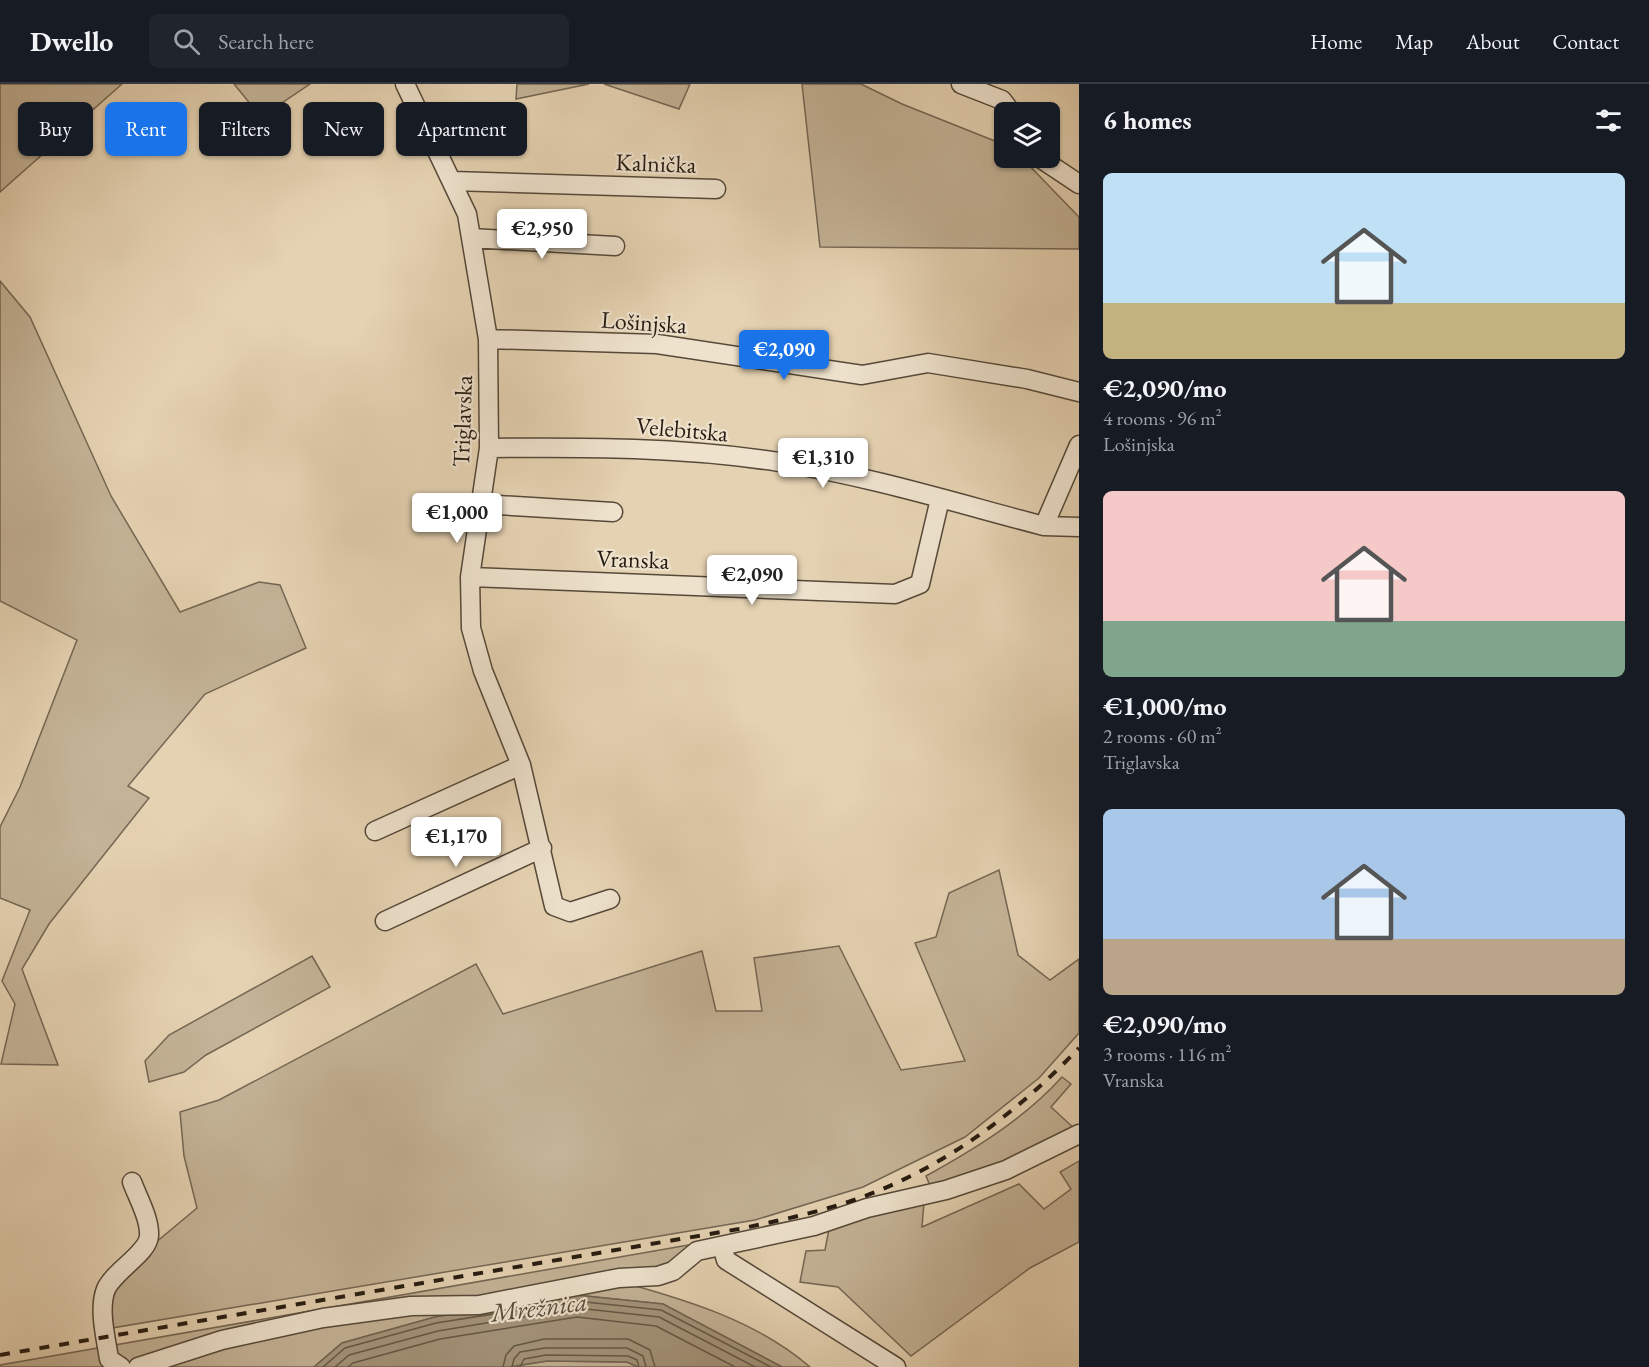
<!DOCTYPE html>
<meta charset="utf-8">
<style>
body{margin:0;font-family:"EB Garamond",serif;background:#20242c;color:#f1f3f6;height:100vh;display:flex;flex-direction:column;font-size:22px;white-space:nowrap}
*{box-sizing:border-box;margin:0}
p{font-size:20px;color:#9ea1a6}
.icon{flex:none;width:33px;height:33px;fill:none;stroke:currentColor;stroke-width:2;stroke-linecap:round;stroke-linejoin:round}
.map{position:relative;flex:1;overflow:hidden}
.details{display:flex;flex-direction:column;background:#171b24;width:570px}
.details>*{flex:none}
.top-card{position:absolute;left:18px;top:18px;width:570px;height:54px;display:flex;gap:12px}
.buttons{position:absolute;left:994px;top:18px;display:grid;gap:12px}
.buttons a{display:grid;place-items:center;width:66px;height:66px;border-radius:9px;background:#171b24;box-shadow:0 2px 4px #0004;font-size:30px}
.price{position:absolute;translate:-50% -51px;padding:0 14px;border-radius:6px;background:#fff;color:#222;font-size:20px;line-height:39px;filter:drop-shadow(0 2px 3px #0008)}
.price::after{content:'';position:absolute;left:50%;top:36px;width:18px;height:14px;margin-left:-9px;background:inherit;clip-path:polygon(0 0,100% 0,50% 100%)}
.price.active{background:#1a73e8;color:#fff}
ul{padding:0;list-style:none}
li{display:grid;align-content:center;gap:12px;height:318px;padding:0 24px}
li span{display:grid;place-items:center;height:186px;border-radius:9px;color:#555}
li>.icon{margin-inline-start:auto}
span .icon{width:108px;height:108px;fill:#fffc;stroke-width:1}
li b{font-size:26px}
h2{display:flex;justify-content:space-between;align-items:center;height:72px;padding:0 24px;font-size:26px}
.pill{padding:0 21px;border-radius:9px;background:#171b24;box-shadow:0 2px 4px #0004;font-size:21px;line-height:54px}
.pill.active{background:#1a73e8;color:#fff}
header{display:flex;align-items:center;gap:36px;box-sizing:border-box;height:84px;padding:0 30px;background:#171b24;border-bottom:2px solid #363941}
header strong{font-size:28px}
nav{display:flex;gap:33px;margin-inline-start:auto;font-size:21px}
.search{width:420px;height:54px;background:#20242c;display:flex;align-items:center;gap:15px;box-sizing:border-box;padding:0 21px;border-radius:9px;color:#9ea1a6;font-size:22px}
main{display:flex;flex:1;min-height:0}
.map>svg:first-child{display:block}
</style>
<header>
<strong>Dwello</strong>
<div class="search"><svg class="icon" aria-label="search" viewBox="0 0 24 24"><circle cx="10" cy="10" r="6"/><path d="M15 15l6 6"/></svg>Search here</div>
<nav><a>Home</a><a>Map</a><a>About</a><a>Contact</a></nav>
</header>
<main>
<div class="map">
<svg width="1079" height="1283" viewBox="0 0 1079 1283">
<rect width="100%" height="100%" fill="#e5d2b2"/>
<filter id="stains"><feTurbulence type="fractalNoise" baseFrequency=".00333" numOctaves="4"/><feColorMatrix values="0 0 0 0 .2 0 0 0 0 .09 0 0 0 0 .02 0 0 0 .5 -.17"/></filter>
<radialGradient id="worn" r=".72"><stop offset=".6" stop-color="#630" stop-opacity="0"/><stop offset="1" stop-color="#630" stop-opacity=".3"/></radialGradient>
<path fill="#c4b397" stroke="#746754" stroke-width="1.5" d="M0,0H122L0,108Z
M234,0H310L261,33Z
M517,0H589L516,15Z
M604,0H690L679,25Z
M802,0H861L902,20L1005,61V74H1022L1079,133V165L820,163Z
M0,197L30,233L111,412L180,528L259,498L280,501L306,564L205,610L128,702L149,714L49,840L22,885L58,981L1,980L15,920L2,897L30,826L0,814V743L20,703L77,556L0,517Z
M999,786L1018,871L1050,896L1079,875V949L1039,994L965,1053L863,1103L755,1136L112,1244L110,1206L124,1185L197,1124L184,1072L180,1028L219,1016L476,880L503,930L702,867L716,927H762L754,874L839,862L901,986L965,977L915,859L936,853L949,809Z
M312,872L330,903L206,971L184,988L149,998L145,977L169,951Z
M1062,993L1071,1000L1051,1023L1076,1046L1042,1065L931,1104L926,1092C975,1065 1024,1035 1062,993Z
M1079,1077V1158L1030,1184L911,1272L838,1203L800,1198L806,1167L825,1166L830,1140L924,1118L922,1143L1019,1100L1044,1125L1071,1105L1060,1088Z
M700,1159L667,1184L625,1199C690,1217 758,1238 810,1283H782L663,1220L576,1211L435,1233L342,1259L314,1283H0V1281Z
M547,1277L627,1278L638,1283H509Z"/>
<path fill="#a4947b" stroke="#716451" stroke-width="1.5" d="M576,1211L663,1220L782,1283H638L627,1278L547,1277L509,1283H314L342,1259L435,1233Z"/>
<g fill="none" stroke-linecap="round" stroke-linejoin="round">
<path stroke="#645846" stroke-width="1.5" d="M323,1283L345,1264L436,1239L576,1217L661,1226L771,1283
M335,1283L349,1271L438,1247L577,1224L659,1233L755,1283
M348,1283L353,1279L440,1255L577,1233L656,1242L735,1283
M503,1283L506,1271L514,1262L544,1255H628L650,1266L655,1283
M512,1283L514,1275L520,1268L545,1264H627L643,1272L646,1283
M520,1283L524,1275L546,1271L628,1272L637,1276L639,1283"/>
<defs>
<path id="minor" d="M405,0L467,130L488,255L489,364L470,493L471,544L483,587L521,681L554,822L570,828L610,815
M961,0L1002,16L1011,28
M1040,74L1079,100
M452,97L716,105
M471,154L615,162
M488,255L657,260L862,291L928,279L1027,295L1079,308
M489,364C586,363 683,363 779,378C869,392 956,419 1044,442L1079,361
M481,420L613,428
M1044,442L1079,443
M470,493L895,510L920,500L940,415
M375,747L521,681
M385,837L542,764
M722,1162L726,1176L896,1283
M121,1283L109,1275C106,1254 98,1225 106,1205C115,1186 148,1169 149,1152C150,1135 138,1114 132,1098
M138,1283L222,1256L323,1234L411,1222L479,1221L619,1194L658,1192L673,1187L697,1167L814,1142L867,1124L946,1106L1006,1086L1079,1050"/>
</defs>
<use href="#minor" stroke="#554939" stroke-width="21"/>
<use href="#minor" stroke="#eee2cd" stroke-width="18"/>
<path stroke="#251b11" stroke-width="4" stroke-dasharray="10 10" stroke-linecap="butt" d="M0,1271L739,1145C777,1137 816,1129 854,1116C941,1086 1016,1030 1079,964"/>
</g>
<g text-anchor="middle" dominant-baseline="central" stroke-width="4.5" stroke-linejoin="round" paint-order="stroke">
<g font-size="24" fill="#251b11" stroke="#eee2cd">
<text transform="translate(656 79) rotate(2)">Kalnička</text>
<text transform="translate(644 238) rotate(4)">Lošinjska</text>
<text transform="translate(462 337) rotate(-88)">Triglavska</text>
<text transform="translate(682 345) rotate(5)">Velebitska</text>
<text transform="translate(633 475) rotate(2)">Vranska</text>
</g>
<g font-size="26" font-style="italic" fill="#584b3b" stroke="#eee2cd">
<text transform="translate(539 1223) rotate(-7)">Mrežnica</text>
</g>
</g>
<rect width="100%" height="100%" filter="url(#stains)"/>
<rect width="100%" height="100%" fill="url(#worn)"/>
</svg>
<div class="buttons">
<a><svg class="icon" aria-label="layers" viewBox="0 0 24 24"><path d="M12 4l9 5-9 5-9-5zM3 14l9 5 9-5"/></svg></a>
</div>
<b class="price" style="left:542px;top:176px">€2,950</b>
<b class="price active" style="left:784px;top:297px">€2,090</b>
<b class="price" style="left:823px;top:405px">€1,310</b>
<b class="price" style="left:457px;top:460px">€1,000</b>
<b class="price" style="left:752px;top:522px">€2,090</b>
<b class="price" style="left:456px;top:784px">€1,170</b>
<div class="top-card">
<a class="pill">Buy</a>
<a class="pill active">Rent</a>
<a class="pill">Filters</a>
<a class="pill">New</a>
<a class="pill">Apartment</a>
</div>
</div>
<section class="details">
<h2>6 homes<svg class="icon" aria-label="filters" viewBox="0 0 24 24"><path d="M4 7h16M4 17h16"/><circle cx="9" cy="7" r="2"/><circle cx="15" cy="17" r="2"/></svg></h2>
<ul>
<li><span style="background:linear-gradient(#bfe0f5 70%,#c2b280 0)"><svg class="icon" aria-label="home" viewBox="0 0 24 24"><path d="M3 11l9-7 9 7M6 9v11h12V9"/></svg></span><div><b>€2,090/mo</b><p>4 rooms · 96 m²</p><p>Lošinjska</p></div></li>
<li><span style="background:linear-gradient(#f6c9c9 70%,#7fa58c 0)"><svg class="icon" aria-label="home" viewBox="0 0 24 24"><path d="M3 11l9-7 9 7M6 9v11h12V9"/></svg></span><div><b>€1,000/mo</b><p>2 rooms · 60 m²</p><p>Triglavska</p></div></li>
<li><span style="background:linear-gradient(#a9c7e8 70%,#b9a48a 0)"><svg class="icon" aria-label="home" viewBox="0 0 24 24"><path d="M3 11l9-7 9 7M6 9v11h12V9"/></svg></span><div><b>€2,090/mo</b><p>3 rooms · 116 m²</p><p>Vranska</p></div></li>
</ul>
</section>
</main>
